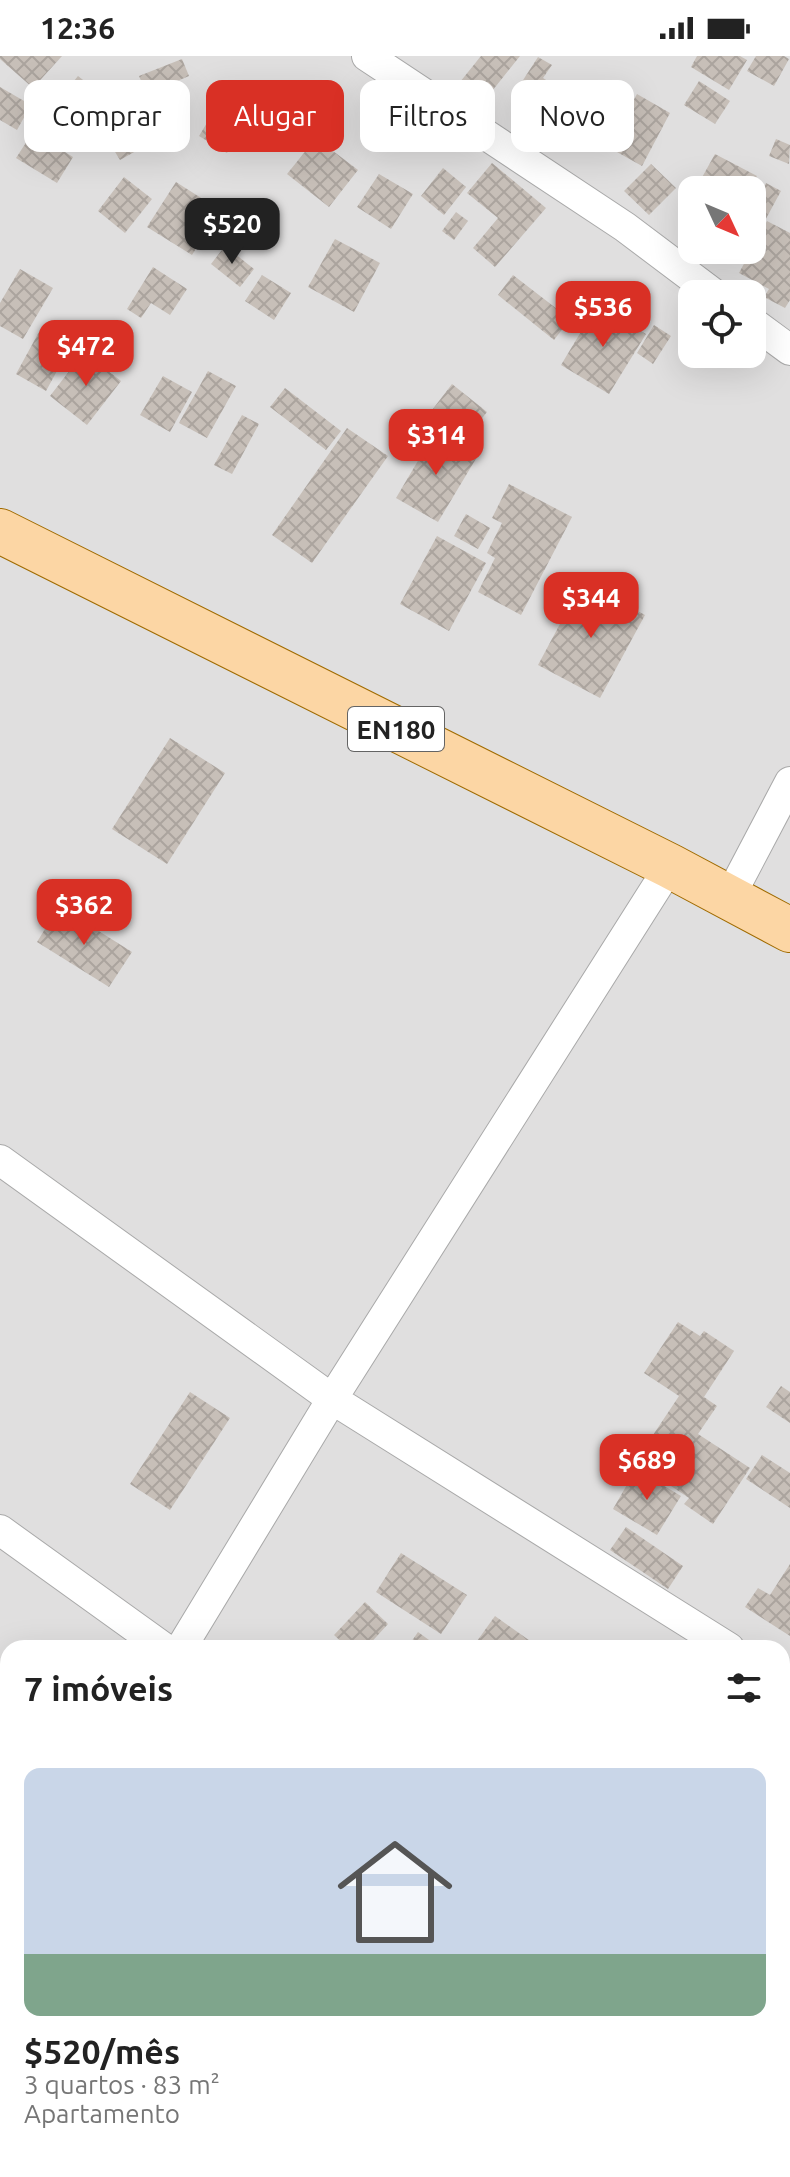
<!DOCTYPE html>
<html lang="pt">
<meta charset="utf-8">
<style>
body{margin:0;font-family:Ubuntu,sans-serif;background:#f6f6f6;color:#222;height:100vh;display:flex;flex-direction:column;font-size:30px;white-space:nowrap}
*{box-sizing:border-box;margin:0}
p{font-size:26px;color:#767676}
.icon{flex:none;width:44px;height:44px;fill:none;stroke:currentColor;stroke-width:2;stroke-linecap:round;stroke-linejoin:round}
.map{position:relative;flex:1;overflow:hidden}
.side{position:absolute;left:0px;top:1584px;width:790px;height:538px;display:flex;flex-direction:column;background:#fff;border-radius:24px 24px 0 0;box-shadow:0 8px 32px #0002}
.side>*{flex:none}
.top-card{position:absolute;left:24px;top:24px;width:742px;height:72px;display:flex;gap:16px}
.needle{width:52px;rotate:134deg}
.controls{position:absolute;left:678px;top:120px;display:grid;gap:16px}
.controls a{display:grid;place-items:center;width:88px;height:88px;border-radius:16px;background:#fff;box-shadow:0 8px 32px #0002;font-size:40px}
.price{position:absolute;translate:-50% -68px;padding:0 18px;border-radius:16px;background:#d93025;color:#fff;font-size:26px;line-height:52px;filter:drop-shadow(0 2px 4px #0008)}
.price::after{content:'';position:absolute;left:50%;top:48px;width:24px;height:18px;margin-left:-12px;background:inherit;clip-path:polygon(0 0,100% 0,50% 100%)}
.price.on{background:#222;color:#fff}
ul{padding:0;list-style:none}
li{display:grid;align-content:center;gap:16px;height:424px;padding:0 24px}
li+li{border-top:2px solid #e0e0e0}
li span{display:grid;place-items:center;height:248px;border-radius:16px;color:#555}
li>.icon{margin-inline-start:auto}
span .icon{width:144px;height:144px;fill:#fffc;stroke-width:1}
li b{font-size:34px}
h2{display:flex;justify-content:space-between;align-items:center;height:96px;padding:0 24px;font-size:34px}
.chip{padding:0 28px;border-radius:16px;background:#fff;box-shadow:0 8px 32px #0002;font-size:28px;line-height:72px}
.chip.on{background:#d93025;color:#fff}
.status{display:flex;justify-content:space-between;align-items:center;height:56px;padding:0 40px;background:#fff;direction:ltr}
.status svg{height:22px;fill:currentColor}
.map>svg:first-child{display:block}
</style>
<div class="status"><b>12:36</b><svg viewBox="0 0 49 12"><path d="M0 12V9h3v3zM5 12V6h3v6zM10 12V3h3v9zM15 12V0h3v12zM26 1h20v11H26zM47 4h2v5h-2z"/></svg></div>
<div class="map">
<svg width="790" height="2121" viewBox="0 0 790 2121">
<defs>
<pattern id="building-cross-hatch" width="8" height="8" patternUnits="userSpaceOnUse" patternTransform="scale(2)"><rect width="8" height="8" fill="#c7bfb8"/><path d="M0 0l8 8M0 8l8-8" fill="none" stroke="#aba49e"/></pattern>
</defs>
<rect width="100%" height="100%" fill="#f2efe9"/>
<path fill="#e0dfdf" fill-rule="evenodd" d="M0,0H790V2121H0ZM692,134H752V194H692ZM692,238H752V298H692ZM8,1592H782V2114H8Z"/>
<path fill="url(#building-cross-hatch)" d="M0,0H62L33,32L0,3Z
M481,0H520L484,45L460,26Z
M697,0H740L747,4L729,34L691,11Z
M756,0H784L789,3L774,30L747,15Z
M538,1L552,9L543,22L557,31L541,55L514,38Z
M182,3L189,20L147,38L139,20Z
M78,20L121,54L100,79L57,46Z
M699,25L730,45L715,68L684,49Z
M0,31L31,49L17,74L0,64Z
M225,37L253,55L227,97L199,80Z
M637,38L670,57L642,110L608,91Z
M553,42L578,58L559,87L535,72Z
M45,48L67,66L52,86L30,68Z
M157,58L168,77L120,104L109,86Z
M33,76L73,101L57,127L16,102Z
M316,82L358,114L329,151L287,118Z
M776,83L790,89L789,108L769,100Z
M715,98L757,120L749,134H695Z
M492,107L546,152L495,211L473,192L498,162L467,137Z
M651,108L676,132L649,159L624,135Z
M443,112L466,131L444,159L421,140Z
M379,118L413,138L391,173L357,151Z
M124,121L152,143L125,177L98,155Z
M176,126L220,154L192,199L147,171Z
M766,127L781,135L755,183L752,182V154Z
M456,156L468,165L454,184L442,175Z
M767,165L790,177V244L785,252L764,241L769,233L739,217Z
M335,183L380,207L354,256L308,231Z
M225,190L254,213L240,231L211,208Z
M153,211L187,233L170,259L151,247L141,262L127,253Z
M20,213L53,232L23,283L0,270V247Z
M262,219L291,237L274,264L245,245Z
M513,219L570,263L554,284L498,239Z
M597,249L646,278L609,338L561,309Z
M654,269L671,280L653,308L637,297Z
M39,276L69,293L46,335L16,318Z
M84,296L121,325L87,369L50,340Z
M208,315L236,330L207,382L179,367Z
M163,320L192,336L170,376L140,359Z
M452,328L487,356L464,385L429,358Z
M285,332L341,375L326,394L270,351Z
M242,359L259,368L232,418L214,409Z
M347,372L388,400L312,507L272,479Z
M435,376L477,401L438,466L396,442Z
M509,428L572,461L521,559L478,536L495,502L487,497L502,467L492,462Z
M466,458L490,472L478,493L454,480Z
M437,480L486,507L449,575L400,548Z
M583,525L645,559L600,642L538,609Z
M170,682L225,717L167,808L112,773Z
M59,850L132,896L109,931L37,886Z
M678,1266L700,1280L704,1275L734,1295L704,1341L717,1350L698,1378L750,1412L713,1468L684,1448L689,1442L635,1406L679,1340L644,1317Z
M781,1330L790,1336V1367L766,1351Z
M190,1336L230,1362L170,1454L130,1428Z
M762,1399L790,1417V1452L746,1423Z
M636,1413L681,1440L657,1479L613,1453Z
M626,1471L683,1510L668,1533L610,1494Z
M401,1497L467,1539L441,1578L376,1536Z
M790,1508V1580L745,1551L758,1532L770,1539Z
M365,1546L388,1568L366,1592H348L334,1579Z
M495,1560L540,1592H472Z
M418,1576L440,1592H407Z
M11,2114H32L42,2121H6Z
M116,2114H152L146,2121H125Z
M213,2114H249L252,2116L248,2121H207Z
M667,2114H700L693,2121H675Z"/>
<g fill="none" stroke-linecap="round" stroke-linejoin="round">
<defs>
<path id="minor" d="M367,0L625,171L714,238
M752,266L790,294
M729,842L790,726
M0,1104L332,1343L729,1592
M0,1474L164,1592
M181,1592L332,1343L670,810
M782,1625L790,1630
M782,1768L790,1754
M0,1906L8,1894
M782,2033L790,2037
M307,2114L317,2121
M571,2121L575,2114"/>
<path id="primary" d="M0,475L670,810L790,874"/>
</defs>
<use href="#minor" stroke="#a9a9a9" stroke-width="32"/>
<use href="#primary" stroke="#a06b00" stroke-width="46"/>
<use href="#minor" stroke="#fff" stroke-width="30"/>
<use href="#primary" stroke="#fcd6a4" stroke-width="44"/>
</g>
<g text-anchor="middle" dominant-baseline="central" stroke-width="6" stroke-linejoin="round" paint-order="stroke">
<rect fill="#fff" stroke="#646464" stroke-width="2" x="348" y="651" width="96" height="44" rx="6"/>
<g font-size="26" font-weight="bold" fill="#222">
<text x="396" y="673">EN180</text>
</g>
</g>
</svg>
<div class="controls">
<a><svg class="needle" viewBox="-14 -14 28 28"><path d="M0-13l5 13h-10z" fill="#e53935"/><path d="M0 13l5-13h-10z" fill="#767676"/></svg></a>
<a><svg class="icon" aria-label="locate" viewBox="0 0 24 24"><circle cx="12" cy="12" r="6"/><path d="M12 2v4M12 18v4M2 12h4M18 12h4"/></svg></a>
</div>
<b class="price on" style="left:232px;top:210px">$520</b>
<b class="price" style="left:603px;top:293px">$536</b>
<b class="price" style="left:86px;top:332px">$472</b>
<b class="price" style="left:436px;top:421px">$314</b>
<b class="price" style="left:591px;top:584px">$344</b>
<b class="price" style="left:84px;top:891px">$362</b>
<b class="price" style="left:647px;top:1446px">$689</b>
<div class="top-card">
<a class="chip">Comprar</a>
<a class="chip on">Alugar</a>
<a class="chip">Filtros</a>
<a class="chip">Novo</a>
</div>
<section class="side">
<h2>7 imóveis<svg class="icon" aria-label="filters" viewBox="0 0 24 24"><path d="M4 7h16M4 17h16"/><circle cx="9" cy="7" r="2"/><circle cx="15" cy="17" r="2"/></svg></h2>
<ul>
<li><span style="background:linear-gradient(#c9d6e8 75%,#7fa58c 0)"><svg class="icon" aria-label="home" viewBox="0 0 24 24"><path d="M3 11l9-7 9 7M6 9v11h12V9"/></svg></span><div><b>$520/mês</b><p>3 quartos · 83 m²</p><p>Apartamento</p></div></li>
</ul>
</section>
</div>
